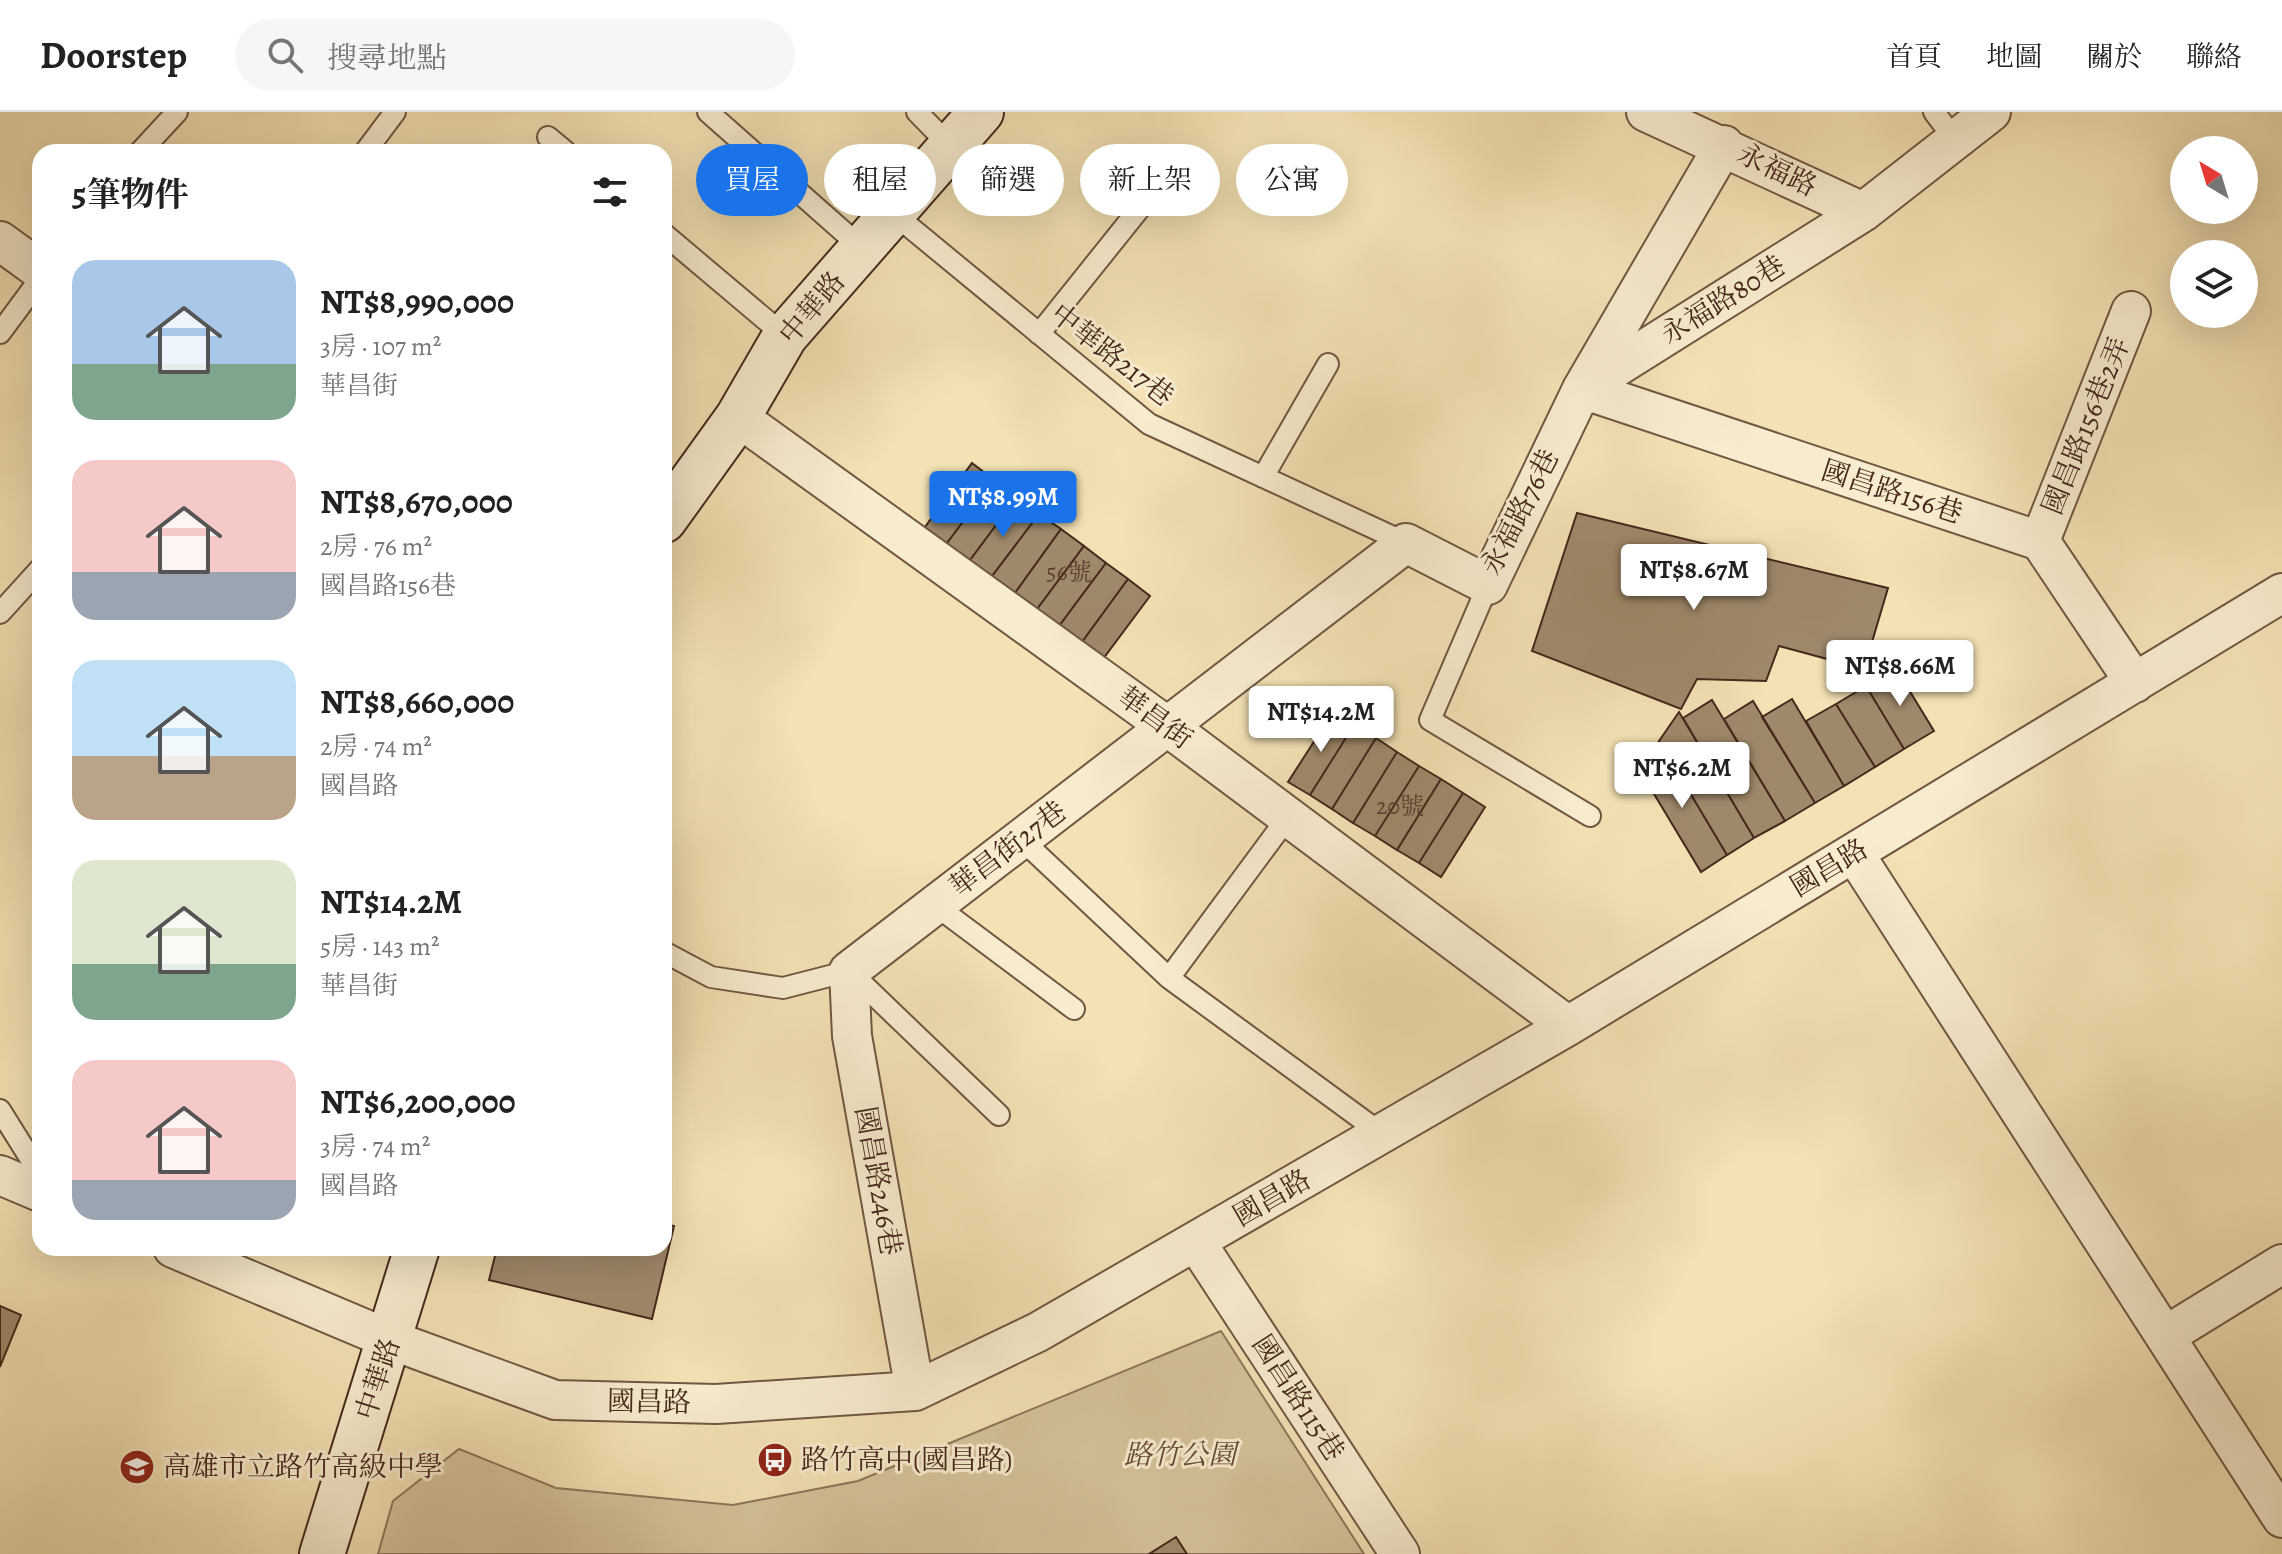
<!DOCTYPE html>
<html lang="zh-TW">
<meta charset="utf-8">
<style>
body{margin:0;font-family:Alegreya,"Noto Serif TC",serif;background:#f6f6f6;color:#222;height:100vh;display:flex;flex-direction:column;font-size:30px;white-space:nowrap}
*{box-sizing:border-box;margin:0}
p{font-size:26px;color:#767676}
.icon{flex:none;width:44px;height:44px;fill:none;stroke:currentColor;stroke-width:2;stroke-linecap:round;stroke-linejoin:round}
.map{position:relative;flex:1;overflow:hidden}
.sheet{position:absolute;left:32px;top:32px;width:640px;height:1112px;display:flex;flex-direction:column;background:#fff;border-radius:24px;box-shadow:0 8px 32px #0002}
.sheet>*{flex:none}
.banner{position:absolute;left:696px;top:32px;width:760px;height:72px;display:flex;gap:16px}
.needle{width:52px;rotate:322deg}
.tools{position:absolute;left:2170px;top:24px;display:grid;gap:16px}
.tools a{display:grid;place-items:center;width:88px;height:88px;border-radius:50%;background:#fff;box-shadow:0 8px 32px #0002;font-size:40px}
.price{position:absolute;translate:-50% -68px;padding:0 18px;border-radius:8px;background:#fff;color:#222;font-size:26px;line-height:52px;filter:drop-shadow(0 2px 4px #0008)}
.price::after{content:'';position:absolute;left:50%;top:48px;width:24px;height:18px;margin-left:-12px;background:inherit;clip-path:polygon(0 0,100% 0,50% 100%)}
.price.on{background:#1a73e8;color:#fff}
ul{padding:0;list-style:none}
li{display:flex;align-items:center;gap:24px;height:200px;padding:0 40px}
li span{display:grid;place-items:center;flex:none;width:224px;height:160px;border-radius:24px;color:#555}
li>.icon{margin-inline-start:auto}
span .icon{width:96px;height:96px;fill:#fffc;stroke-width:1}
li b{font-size:34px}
h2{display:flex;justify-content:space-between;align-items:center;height:96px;padding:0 40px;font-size:34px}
.tag{padding:0 28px;border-radius:36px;background:#fff;box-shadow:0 8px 32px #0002;font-size:28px;line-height:72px}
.tag.on{background:#1a73e8;color:#fff}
header{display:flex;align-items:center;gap:48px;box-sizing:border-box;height:112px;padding:0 40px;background:#fff;border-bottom:2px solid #e0e0e0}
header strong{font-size:38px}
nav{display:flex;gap:44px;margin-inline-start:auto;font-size:28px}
.search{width:560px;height:72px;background:#f6f6f6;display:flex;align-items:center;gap:20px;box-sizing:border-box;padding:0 28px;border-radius:44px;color:#767676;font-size:30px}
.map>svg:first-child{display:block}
</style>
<header>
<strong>Doorstep</strong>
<div class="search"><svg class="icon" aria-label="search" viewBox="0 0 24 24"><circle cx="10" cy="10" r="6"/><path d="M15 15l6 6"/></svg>搜尋地點</div>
<nav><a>首頁</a><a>地圖</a><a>關於</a><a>聯絡</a></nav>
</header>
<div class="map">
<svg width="2282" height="1442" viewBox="0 0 2282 1442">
<rect width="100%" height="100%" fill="#f3e2b4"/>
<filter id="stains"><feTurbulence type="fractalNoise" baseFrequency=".0025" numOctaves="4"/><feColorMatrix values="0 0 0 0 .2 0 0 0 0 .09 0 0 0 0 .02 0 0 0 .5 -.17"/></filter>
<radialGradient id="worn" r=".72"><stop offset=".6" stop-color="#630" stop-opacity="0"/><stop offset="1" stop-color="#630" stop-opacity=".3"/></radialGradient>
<path fill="#d5c39a" stroke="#8c765b" stroke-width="2" d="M1221,1219L1364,1442H378L393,1389L459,1337L556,1376L733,1393L858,1369Z"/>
<path fill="#9f896b" stroke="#44291c" stroke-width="2" d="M972,351L994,368L944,435L922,419Z
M994,368L1017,385L967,452L944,435Z
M1017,385L1039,402L989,468L967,452Z
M1577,401L1888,476L1864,557L1779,534L1766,569L1697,567L1681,597L1532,539Z
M1039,402L1061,417L1012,485L989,468Z
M1061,417L1084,434L1034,501L1012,485Z
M1084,434L1106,451L1056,518L1034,501Z
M1106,451L1128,467L1079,534L1056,518Z
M1128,467L1150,484L1100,551L1079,534Z
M1895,555L1934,619L1904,637L1866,574Z
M1866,574L1904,637L1875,655L1836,592Z
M1792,587L1844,674L1815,691L1762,605Z
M1712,588L1785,709L1754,726L1683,606Z
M1753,589L1815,691L1785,709L1724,607Z
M1836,592L1875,655L1844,674L1806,609Z
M1333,600L1354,613L1310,683L1288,670Z
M1679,600L1754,726L1727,743L1659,629Z
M1354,613L1376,626L1332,697L1310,683Z
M1376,626L1397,640L1353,711L1332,697Z
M1659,629L1727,743L1701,760L1642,662Z
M1397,640L1419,654L1375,724L1353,711Z
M1419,654L1441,667L1397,738L1375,724Z
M1441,667L1463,681L1419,751L1397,738Z
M1463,681L1485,695L1441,765L1419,751Z
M664,1112L674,1114L652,1207L489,1168L497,1136H664Z
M0,1194L21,1203L0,1255Z
M1176,1425L1187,1442H1149Z"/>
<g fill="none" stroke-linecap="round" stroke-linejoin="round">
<defs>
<path id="lane" d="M708,0L863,137
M917,0L952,36
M1934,0L1956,29
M548,25L566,40
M140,40L177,0
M365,40L395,0
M894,102L1149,312L1406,431
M664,122L785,224
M0,221L40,167
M1039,222L1180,46
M1263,365L1328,252
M1488,473L1430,608L1590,704
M0,501L40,457
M1021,727L1169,866L1382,1022
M935,793L1074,897
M664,840L711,865L783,876L849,859L999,1003
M1169,866L1288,705
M0,998L40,1062"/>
<path id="street" d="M1646,0L1863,100
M0,129L40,158
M1588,273L1863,100L1991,0
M1582,277L2040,429L2135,571
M738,305L1168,615L1568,914
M2040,429L2131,199
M1854,741L2282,1406
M0,1063L40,1080
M1196,1130L1400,1442
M173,1136L391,1228L555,1288L716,1292L915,1279L1038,1220L1568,914L2282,481
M2165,1224L2282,1152
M915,1279L852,924L849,859L1406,431L1488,473L1582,277L1724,33"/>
<path id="secondary" d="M664,408L738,305L785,224L981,0
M322,1442L417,1136"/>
</defs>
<use href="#lane" stroke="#705742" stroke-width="24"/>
<use href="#street" stroke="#705742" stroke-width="42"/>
<use href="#secondary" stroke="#44291c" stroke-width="48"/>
<use href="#lane" stroke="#f7ecce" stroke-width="20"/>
<use href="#street" stroke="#f7ecce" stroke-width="38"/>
<use href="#secondary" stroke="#f7ecce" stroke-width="44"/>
</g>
<defs>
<symbol id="bus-disc" viewBox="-11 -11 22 22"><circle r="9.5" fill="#8f2418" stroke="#f7ecce"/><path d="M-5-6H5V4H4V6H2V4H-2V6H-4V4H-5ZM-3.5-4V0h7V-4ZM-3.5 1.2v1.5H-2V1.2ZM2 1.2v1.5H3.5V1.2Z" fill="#fff"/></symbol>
<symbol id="school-disc" viewBox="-11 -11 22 22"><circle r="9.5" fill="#8f2418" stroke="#f7ecce"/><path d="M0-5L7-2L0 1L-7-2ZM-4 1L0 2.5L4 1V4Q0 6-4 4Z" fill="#fff"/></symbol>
</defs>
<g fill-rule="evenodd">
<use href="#bus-disc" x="755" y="1328" width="40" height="40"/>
<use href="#school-disc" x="117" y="1335" width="40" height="40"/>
</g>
<g text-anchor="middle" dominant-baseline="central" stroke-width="6" stroke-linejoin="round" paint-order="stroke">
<g font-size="24" fill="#5b4130">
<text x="1069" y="460">56號</text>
<text x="1400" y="694">20號</text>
</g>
<g font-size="28" fill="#44291c" stroke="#f7ecce">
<text transform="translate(1777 58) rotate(26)">永福路</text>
<text transform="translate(1723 188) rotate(-32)">永福路80巷</text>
<text transform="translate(812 196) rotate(-50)">中華路</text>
<text transform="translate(1112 243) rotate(38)">中華路217巷</text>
<text transform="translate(2086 314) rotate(-68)">國昌路156巷2弄</text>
<text transform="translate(1892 380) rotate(18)">國昌路156巷</text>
<text transform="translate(1520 400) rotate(-63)">永福路76巷</text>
<text transform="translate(1155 606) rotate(36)">華昌街</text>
<text transform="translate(1008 737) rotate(-37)">華昌街27巷</text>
<text transform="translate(1829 756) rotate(-31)">國昌路</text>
<text transform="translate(878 1069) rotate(80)">國昌路246巷</text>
<text transform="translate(1272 1086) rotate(-30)">國昌路</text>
<text transform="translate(378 1267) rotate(-72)">中華路</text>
<text transform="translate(1298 1286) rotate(57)">國昌路115巷</text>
<text transform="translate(649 1290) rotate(1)">國昌路</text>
</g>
<g font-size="28" font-style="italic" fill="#614835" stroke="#f7ecce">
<text x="1180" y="1343">路竹公園</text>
</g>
<g font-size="28" fill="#44291c" stroke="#f7ecce" text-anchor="start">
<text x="801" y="1348">路竹高中(國昌路)</text>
<text x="163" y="1355">高雄市立路竹高級中學</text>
</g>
</g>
<rect width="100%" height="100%" filter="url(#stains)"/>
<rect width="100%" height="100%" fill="url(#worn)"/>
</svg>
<div class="tools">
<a><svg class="needle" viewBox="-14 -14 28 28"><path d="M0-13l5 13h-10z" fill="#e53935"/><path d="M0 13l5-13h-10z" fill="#767676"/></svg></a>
<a><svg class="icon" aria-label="layers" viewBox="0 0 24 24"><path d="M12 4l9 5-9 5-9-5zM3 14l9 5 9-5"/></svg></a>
</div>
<b class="price on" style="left:1003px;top:427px">NT$8.99M</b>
<b class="price" style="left:1694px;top:500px">NT$8.67M</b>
<b class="price" style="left:1900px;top:596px">NT$8.66M</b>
<b class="price" style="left:1321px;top:642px">NT$14.2M</b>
<b class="price" style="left:1682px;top:698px">NT$6.2M</b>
<div class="banner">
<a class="tag on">買屋</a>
<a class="tag">租屋</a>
<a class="tag">篩選</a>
<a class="tag">新上架</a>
<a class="tag">公寓</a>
</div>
<section class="sheet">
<h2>5筆物件<svg class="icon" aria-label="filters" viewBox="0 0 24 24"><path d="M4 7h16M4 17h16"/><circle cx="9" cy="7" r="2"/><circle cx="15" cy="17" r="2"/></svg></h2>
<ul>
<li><span style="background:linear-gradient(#a9c7e8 65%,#7fa58c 0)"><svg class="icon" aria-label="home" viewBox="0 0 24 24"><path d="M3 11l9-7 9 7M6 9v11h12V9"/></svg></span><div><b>NT$8,990,000</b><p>3房 · 107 m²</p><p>華昌街</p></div></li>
<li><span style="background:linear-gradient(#f6c9c9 70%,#9aa5b1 0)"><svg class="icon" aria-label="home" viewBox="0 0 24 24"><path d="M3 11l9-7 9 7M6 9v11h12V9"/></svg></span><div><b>NT$8,670,000</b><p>2房 · 76 m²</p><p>國昌路156巷</p></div></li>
<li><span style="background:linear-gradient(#bfe0f5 60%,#b9a48a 0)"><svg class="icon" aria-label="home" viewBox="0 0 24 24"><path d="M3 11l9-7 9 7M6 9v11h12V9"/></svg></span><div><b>NT$8,660,000</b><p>2房 · 74 m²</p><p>國昌路</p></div></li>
<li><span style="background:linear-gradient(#dfe7d0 65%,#7fa58c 0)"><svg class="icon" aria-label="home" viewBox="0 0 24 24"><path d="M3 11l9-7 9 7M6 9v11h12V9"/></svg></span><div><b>NT$14.2M</b><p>5房 · 143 m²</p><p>華昌街</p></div></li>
<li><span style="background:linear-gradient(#f6c9c9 75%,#9aa5b1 0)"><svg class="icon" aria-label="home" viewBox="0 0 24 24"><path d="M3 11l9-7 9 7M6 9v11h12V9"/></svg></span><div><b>NT$6,200,000</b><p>3房 · 74 m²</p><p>國昌路</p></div></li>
</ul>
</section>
</div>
